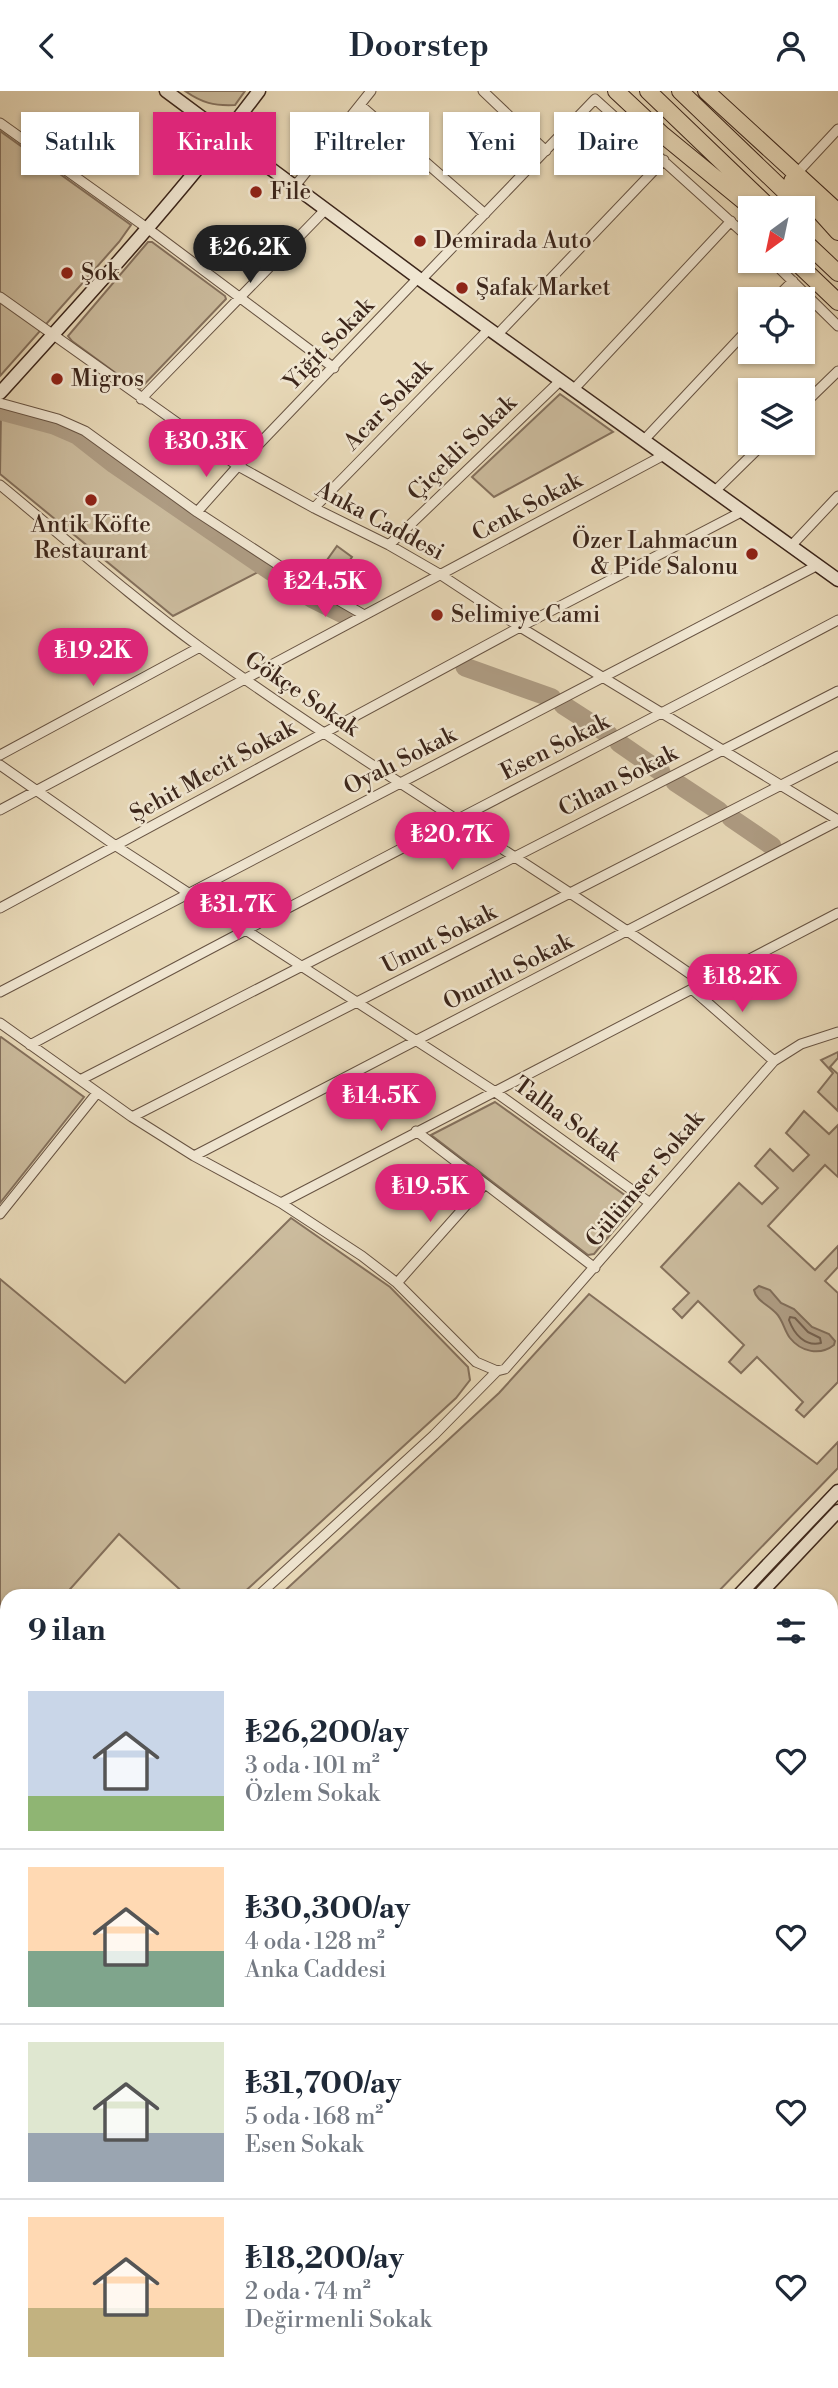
<!DOCTYPE html>
<html lang="tr">
<meta charset="utf-8">
<style>
body{margin:0;font-family:"Libre Bodoni",serif;background:#f6f6f7;color:#1f2937;height:100vh;display:flex;flex-direction:column;font-size:26px;white-space:nowrap}
*{box-sizing:border-box;margin:0}
p{font-size:23px;color:#747a83}
.icon{flex:none;width:38px;height:38px;fill:none;stroke:currentColor;stroke-width:2;stroke-linecap:round;stroke-linejoin:round}
.map{position:relative;flex:1;overflow:hidden}
.side{position:absolute;left:0px;top:1498px;width:838px;height:800px;display:flex;flex-direction:column;background:#fff;border-radius:21px 21px 0 0;box-shadow:0 2px 5px #0004}
.side>*{flex:none}
.guide{position:absolute;left:21px;top:21px;width:796px;height:63px;display:flex;gap:14px}
.needle{width:46px;rotate:213deg}
.fabs{position:absolute;left:738px;top:105px;display:grid;gap:14px}
.fabs a{display:grid;place-items:center;width:77px;height:77px;border-radius:0px;background:#fff;box-shadow:0 2px 5px #0004;font-size:35px}
.price{position:absolute;translate:-50% -60px;padding:0 16px;border-radius:24px;background:#db2777;color:#fff;font-size:23px;line-height:46px;filter:drop-shadow(0 2px 4px #0008)}
.price::after{content:'';position:absolute;left:50%;top:42px;width:21px;height:16px;margin-left:-10px;background:inherit;clip-path:polygon(0 0,100% 0,50% 100%)}
.price.active{background:#222;color:#fff}
ul{padding:0;list-style:none}
li{display:flex;align-items:center;gap:21px;height:175px;padding:0 28px}
li+li{border-top:2px solid #e0e1e3}
li span{display:grid;place-items:center;flex:none;width:196px;height:140px;border-radius:0px;color:#555}
li>.icon{margin-inline-start:auto}
span .icon{width:84px;height:84px;fill:#fffc;stroke-width:1}
li b{font-size:30px}
h2{display:flex;justify-content:space-between;align-items:center;height:84px;padding:0 28px;font-size:30px}
.pill{padding:0 24px;border-radius:0px;background:#fff;box-shadow:0 2px 5px #0004;font-size:24px;line-height:63px}
.pill.active{background:#db2777;color:#fff}
header{display:flex;justify-content:space-between;align-items:center;height:91px;padding:0 28px;background:#fff;font-size:32px;font-weight:600}
.map>svg:first-child{display:block}
</style>
<header><svg class="icon" aria-label="back" viewBox="0 0 24 24"><path d="M15 5l-7 7 7 7"/></svg>Doorstep<svg class="icon" aria-label="person" viewBox="0 0 24 24"><circle cx="12" cy="8" r="4"/><path d="M4 21q1-7 8-7t8 7"/></svg></header>
<div class="map">
<svg width="838" height="2297" viewBox="0 0 838 2297">
<rect width="100%" height="100%" fill="#e8d9b8"/>
<filter id="stains"><feTurbulence type="fractalNoise" baseFrequency=".00286" numOctaves="4"/><feColorMatrix values="0 0 0 0 .2 0 0 0 0 .09 0 0 0 0 .02 0 0 0 .5 -.17"/></filter>
<radialGradient id="worn" r=".72"><stop offset=".6" stop-color="#630" stop-opacity="0"/><stop offset="1" stop-color="#630" stop-opacity=".3"/></radialGradient>
<path fill="#cbbb9d" stroke="#84705c" stroke-width="2" d="M185,0H245L235,14C214,15 202,12 185,0Z
M0,40L131,134L119,151L0,285Z
M148,151H152L225,205L226,208L139,299L72,250L68,245Z
M560,303L613,341L494,406L472,386Z
M1,320L54,334L77,344L114,373L266,477L173,525L0,383Z
M337,455L352,466L342,480L327,469Z
M1,946L84,1006L0,1112V947Z
M838,961V967L830,976L838,983V1020L818,1001L833,982L821,969Z
M495,1011L633,1110L632,1118L594,1163L588,1164L431,1044Z
M804,1020L829,1043L838,1034V1086L825,1074L768,1135L815,1179L838,1155V1176L825,1190L838,1202V1291L804,1326L796,1319L803,1311L757,1266L741,1282L729,1271L744,1254L698,1210L682,1227L673,1218L689,1202L661,1176L739,1092L762,1113L778,1097L755,1075L770,1058L793,1080L809,1064L786,1042Z
M291,1127L390,1196L468,1276L470,1289L456,1307L240,1505H187L119,1443L64,1505H7V1730L0,1737V1188L125,1292Z
M589,1203L817,1373L838,1351V1377L714,1505H279L499,1302Z"/>
<path fill="#ae9c83" stroke="#806d59" stroke-width="2" d="M759,1195L770,1199L781,1212L794,1218L812,1236L829,1243L835,1250L834,1254C820,1265 801,1261 790,1247C784,1239 783,1229 776,1222C769,1214 756,1210 754,1199Z"/>
<g fill="none" stroke-linecap="round" stroke-linejoin="round">
<path stroke="#75614f" stroke-width="2" d="M790,1226L795,1227L808,1241L820,1247L821,1252C805,1256 794,1243 789,1229Z"/>
<path stroke="#ae9c83" stroke-width="19" d="M1,320L54,334L77,344L114,373L266,477L313,508L347,525
M465,576L552,607
M563,614L608,643
M619,652L661,681
M675,691L719,720
M731,727L772,755"/>
<path stroke="#92806a" stroke-width="74" d="M831,1894L838,1897"/>
<defs>
<path id="street" d="M483,0L546,60
M360,14L485,123
M0,32L147,137L334,277
M797,82L838,38
M295,95L371,0
M772,170L838,235
M421,189L595,8L751,149
M0,206L238,375L314,417L389,454L441,484L520,536L838,729
M775,208L793,190
M497,244L664,69
M574,298L731,130
M141,308L326,118
M0,312L58,328L85,340L197,421L286,479L364,524
M803,314L838,280
M644,349L751,235
M0,394C67,449 132,507 201,557C364,675 539,776 703,892
M715,400L764,352
M314,417L489,238
M197,421L238,375L418,187
M389,454L561,289
M791,455L838,405
M0,664L200,556
M0,674L116,755L494,1000L650,1112
M0,719L664,364
M0,817L520,536L743,420
M692,898L774,970
M0,901L818,474
M0,932L132,1026L194,1065L281,1112L362,1165L397,1192L476,1271L497,1280
M30,954C298,809 569,672 838,529
M80,989L838,600
M132,1026L838,665
M416,1040L595,1177
M194,1065L838,730
M281,1112L838,822
M0,1123L97,1002
M397,1192L485,1093
M258,1505L434,1344L497,1280L505,1278L774,970L801,953L838,941
M0,1752L7,1745
M0,1956L7,1959
M91,2291L100,2297
M330,2291L337,2297"/>
<path id="secondary" d="M166,0L418,187L838,489
M0,302C89,204 179,106 259,0
M738,1505L838,1400
M758,1505L838,1420
M0,2246L7,2235
M0,2269L7,2259"/>
<path id="highway" d="M616,0L663,44L752,117
M648,0L770,117
M680,0L802,117
M706,0L838,121
M792,90L838,141
M803,149L838,182
M795,170L838,211"/>
</defs>
<use href="#street" stroke="#675342" stroke-width="11"/>
<use href="#secondary" stroke="#3c261b" stroke-width="15"/>
<use href="#highway" stroke="#3c261b" stroke-width="18"/>
<use href="#street" stroke="#f0e6d1" stroke-width="9"/>
<use href="#secondary" stroke="#f0e6d1" stroke-width="12"/>
<use href="#highway" stroke="#e8d9b8" stroke-width="16"/>
</g>
<g fill="#8f2418" stroke="#f0e6d1" stroke-width="2.5">
<circle cx="256" cy="101" r="7"/>
<circle cx="420" cy="150" r="7"/>
<circle cx="67" cy="182" r="7"/>
<circle cx="462" cy="197" r="7"/>
<circle cx="57" cy="288" r="7"/>
<circle cx="91" cy="409" r="7"/>
<circle cx="752" cy="463" r="7"/>
<circle cx="437" cy="524" r="7"/>
</g>
<g text-anchor="middle" dominant-baseline="central" stroke-width="5" stroke-linejoin="round" paint-order="stroke">
<g font-size="23" fill="#3c261b" stroke="#f0e6d1" text-anchor="start">
<text x="270" y="101">File</text>
<text x="434" y="150">Demirada Auto</text>
<text x="81" y="182">Şok</text>
<text x="476" y="197">Şafak Market</text>
<text x="71" y="288">Migros</text>
<text x="91" y="434" text-anchor="middle">Antik Köfte<tspan x="91" dy="26">Restaurant</tspan></text>
<text x="738" y="450" text-anchor="end">Özer Lahmacun<tspan x="738" dy="26">&amp; Pide Salonu</tspan></text>
<text x="451" y="524">Selimiye Cami</text>
</g>
<g font-size="23" fill="#3c261b" stroke="#f0e6d1">
<text transform="translate(329 253) rotate(-46)">Yiğit Sokak</text>
<text transform="translate(388 314) rotate(-46)">Acar Sokak</text>
<text transform="translate(462 357) rotate(-44)">Çiçekli Sokak</text>
<text transform="translate(527 416) rotate(-28)">Cenk Sokak</text>
<text transform="translate(380 430) rotate(28)">Anka Caddesi</text>
<text transform="translate(302 603) rotate(34)">Gökçe Sokak</text>
<text transform="translate(555 656) rotate(-27)">Esen Sokak</text>
<text transform="translate(400 670) rotate(-27)">Oyalı Sokak</text>
<text transform="translate(213 680) rotate(-29)">Şehit Mecit Sokak</text>
<text transform="translate(618 690) rotate(-27)">Cihan Sokak</text>
<text transform="translate(439 848) rotate(-27)">Umut Sokak</text>
<text transform="translate(508 881) rotate(-27)">Onurlu Sokak</text>
<text transform="translate(567 1028) rotate(36)">Talha Sokak</text>
<text transform="translate(645 1088) rotate(-50)">Gülümser Sokak</text>
</g>
</g>
<rect width="100%" height="100%" filter="url(#stains)"/>
<rect width="100%" height="100%" fill="url(#worn)"/>
</svg>
<div class="fabs">
<a><svg class="needle" viewBox="-14 -14 28 28"><path d="M0-13l5 13h-10z" fill="#e53935"/><path d="M0 13l5-13h-10z" fill="#747a83"/></svg></a>
<a><svg class="icon" aria-label="locate" viewBox="0 0 24 24"><circle cx="12" cy="12" r="6"/><path d="M12 2v4M12 18v4M2 12h4M18 12h4"/></svg></a>
<a><svg class="icon" aria-label="layers" viewBox="0 0 24 24"><path d="M12 4l9 5-9 5-9-5zM3 14l9 5 9-5"/></svg></a>
</div>
<b class="price active" style="left:250px;top:194px">₺26.2K</b>
<b class="price" style="left:206px;top:388px">₺30.3K</b>
<b class="price" style="left:325px;top:528px">₺24.5K</b>
<b class="price" style="left:93px;top:597px">₺19.2K</b>
<b class="price" style="left:452px;top:781px">₺20.7K</b>
<b class="price" style="left:238px;top:851px">₺31.7K</b>
<b class="price" style="left:742px;top:923px">₺18.2K</b>
<b class="price" style="left:381px;top:1042px">₺14.5K</b>
<b class="price" style="left:430px;top:1133px">₺19.5K</b>
<div class="guide">
<a class="pill">Satılık</a>
<a class="pill active">Kiralık</a>
<a class="pill">Filtreler</a>
<a class="pill">Yeni</a>
<a class="pill">Daire</a>
</div>
<section class="side">
<h2>9 ilan<svg class="icon" aria-label="filters" viewBox="0 0 24 24"><path d="M4 7h16M4 17h16"/><circle cx="9" cy="7" r="2"/><circle cx="15" cy="17" r="2"/></svg></h2>
<ul>
<li><span style="background:linear-gradient(#c9d6e8 75%,#8fb573 0)"><svg class="icon" aria-label="home" viewBox="0 0 24 24"><path d="M3 11l9-7 9 7M6 9v11h12V9"/></svg></span><div><b>₺26,200/ay</b><p>3 oda · 101 m²</p><p>Özlem Sokak</p></div><svg class="icon" aria-label="heart" viewBox="0 0 24 24"><path d="M12 20l-8-8c-3-5 5-10 8-4 3-6 11-1 8 4z"/></svg></li>
<li><span style="background:linear-gradient(#ffd9b3 60%,#7fa58c 0)"><svg class="icon" aria-label="home" viewBox="0 0 24 24"><path d="M3 11l9-7 9 7M6 9v11h12V9"/></svg></span><div><b>₺30,300/ay</b><p>4 oda · 128 m²</p><p>Anka Caddesi</p></div><svg class="icon" aria-label="heart" viewBox="0 0 24 24"><path d="M12 20l-8-8c-3-5 5-10 8-4 3-6 11-1 8 4z"/></svg></li>
<li><span style="background:linear-gradient(#dfe7d0 65%,#9aa5b1 0)"><svg class="icon" aria-label="home" viewBox="0 0 24 24"><path d="M3 11l9-7 9 7M6 9v11h12V9"/></svg></span><div><b>₺31,700/ay</b><p>5 oda · 168 m²</p><p>Esen Sokak</p></div><svg class="icon" aria-label="heart" viewBox="0 0 24 24"><path d="M12 20l-8-8c-3-5 5-10 8-4 3-6 11-1 8 4z"/></svg></li>
<li><span style="background:linear-gradient(#ffd9b3 65%,#c2b280 0)"><svg class="icon" aria-label="home" viewBox="0 0 24 24"><path d="M3 11l9-7 9 7M6 9v11h12V9"/></svg></span><div><b>₺18,200/ay</b><p>2 oda · 74 m²</p><p>Değirmenli Sokak</p></div><svg class="icon" aria-label="heart" viewBox="0 0 24 24"><path d="M12 20l-8-8c-3-5 5-10 8-4 3-6 11-1 8 4z"/></svg></li>
</ul>
</section>
</div>
